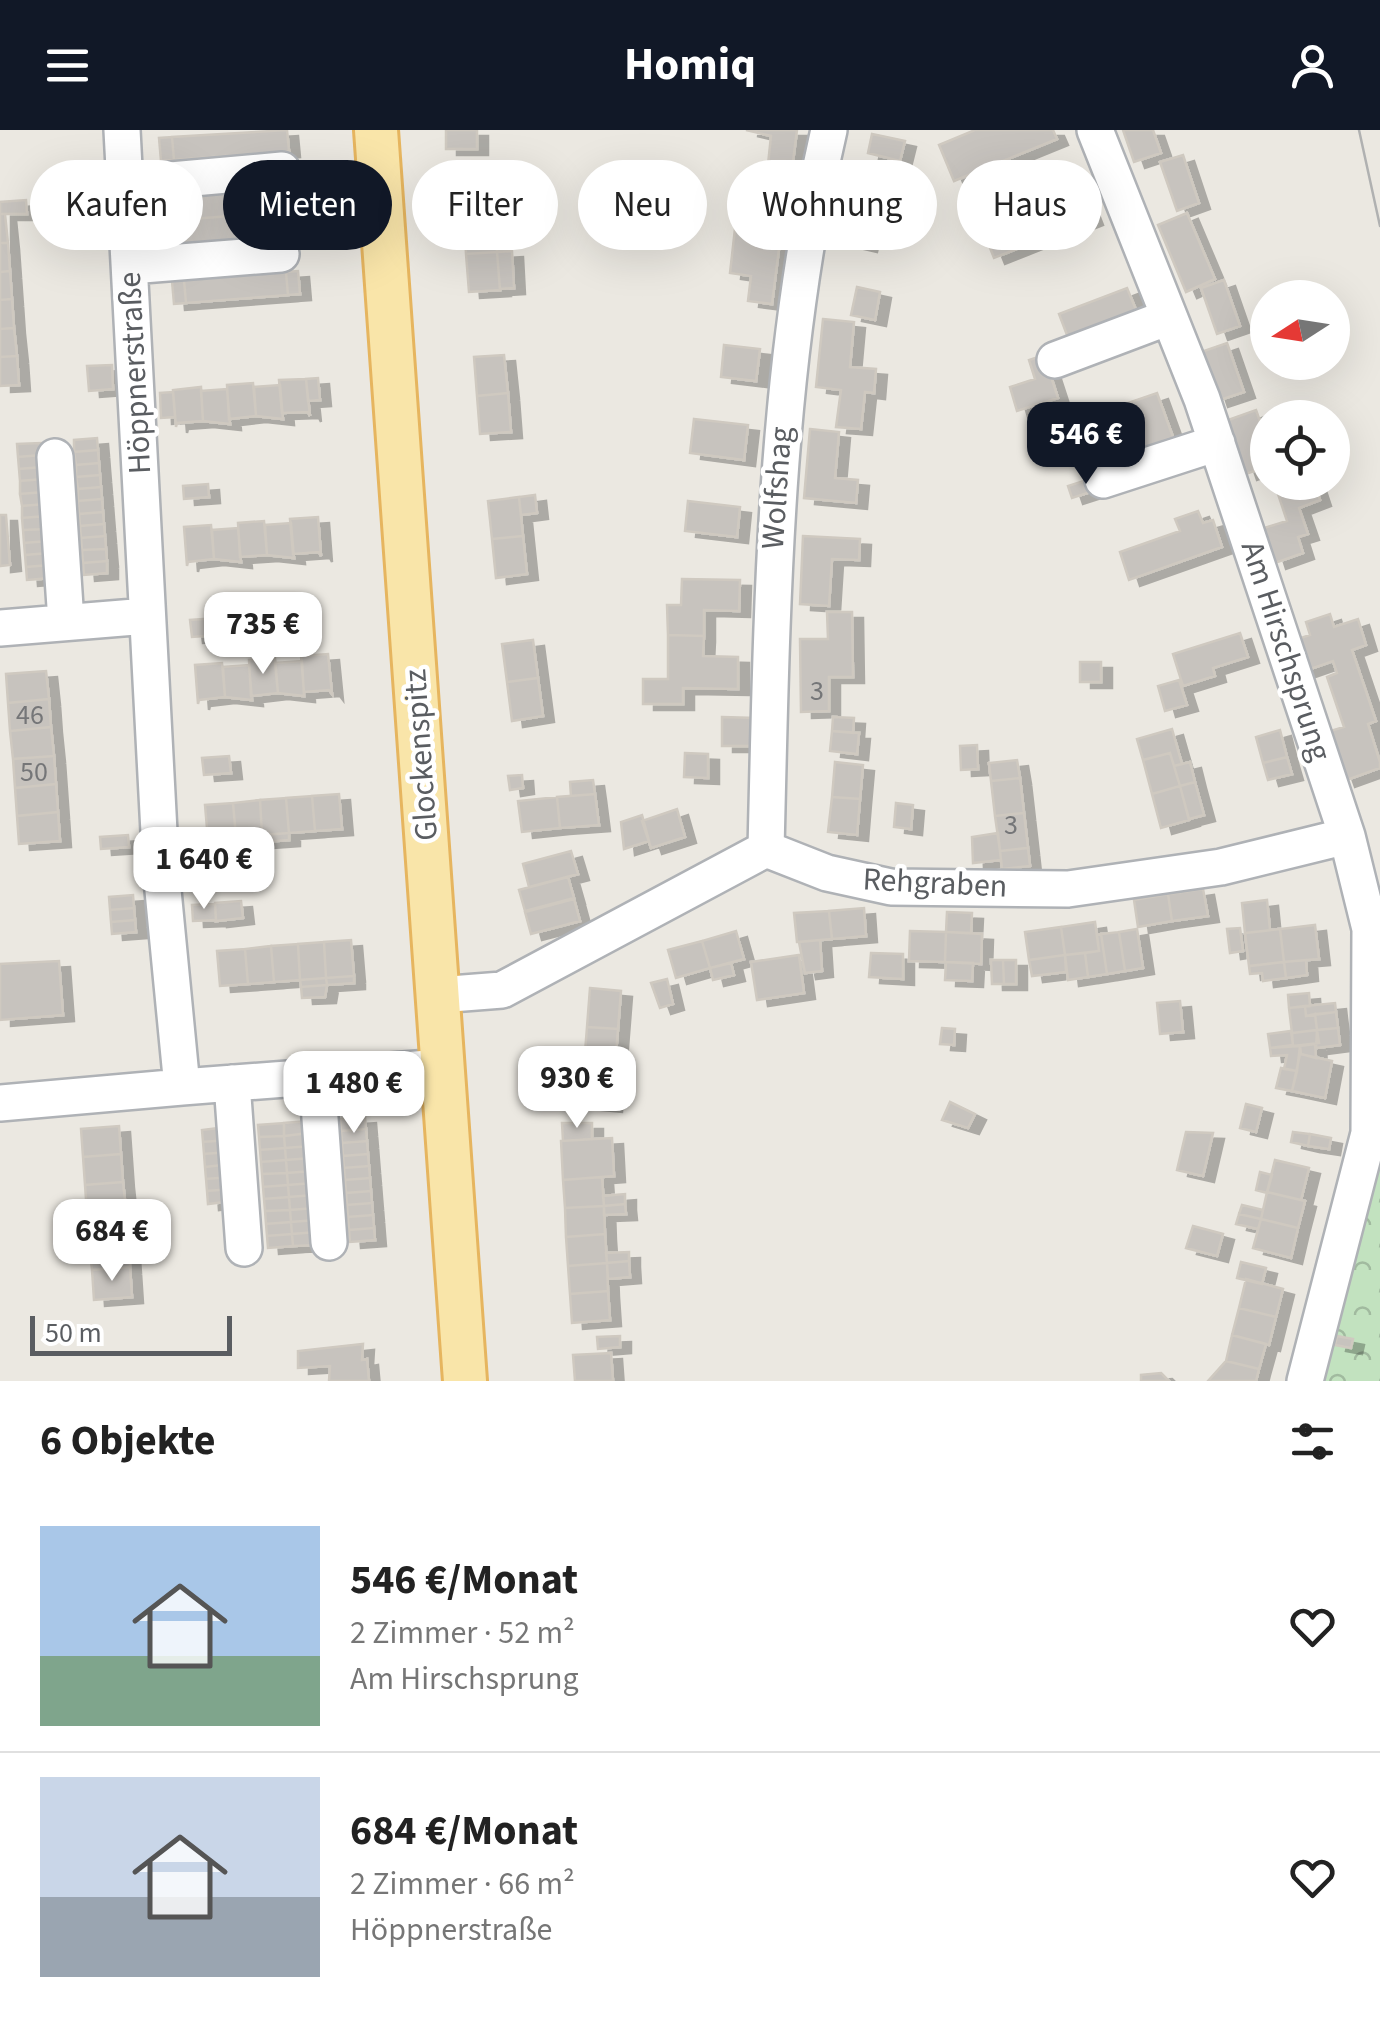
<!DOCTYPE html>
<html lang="de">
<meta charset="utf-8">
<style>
body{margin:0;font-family:"Source Sans 3",sans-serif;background:#f2f2f2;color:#222;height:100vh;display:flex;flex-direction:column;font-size:38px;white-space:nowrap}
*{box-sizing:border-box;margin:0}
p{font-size:32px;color:#767676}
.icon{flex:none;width:55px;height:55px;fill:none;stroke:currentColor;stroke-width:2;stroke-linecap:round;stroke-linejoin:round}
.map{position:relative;height:1251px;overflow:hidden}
.side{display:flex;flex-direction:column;background:#fff;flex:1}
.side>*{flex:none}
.top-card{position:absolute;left:30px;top:30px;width:1320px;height:90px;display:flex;gap:20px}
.needle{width:65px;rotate:258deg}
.tools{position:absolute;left:1250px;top:150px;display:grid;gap:20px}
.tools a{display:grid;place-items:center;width:100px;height:100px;border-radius:50%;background:#fff;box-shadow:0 10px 40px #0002;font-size:50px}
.scale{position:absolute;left:30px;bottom:25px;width:202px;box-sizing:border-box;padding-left:10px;border:5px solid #5a5d61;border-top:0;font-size:28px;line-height:35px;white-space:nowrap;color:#5a5d61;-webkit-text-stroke:8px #fff;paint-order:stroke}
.price{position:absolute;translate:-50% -85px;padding:0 22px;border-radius:20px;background:#fff;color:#222;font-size:32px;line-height:65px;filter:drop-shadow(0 2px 5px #0008)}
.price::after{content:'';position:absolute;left:50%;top:60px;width:30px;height:22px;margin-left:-15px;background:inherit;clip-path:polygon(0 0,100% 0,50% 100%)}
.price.on{background:#111827;color:#fff}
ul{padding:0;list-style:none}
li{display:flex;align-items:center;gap:30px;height:250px;padding:0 40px}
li+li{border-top:2px solid #e0e0e0}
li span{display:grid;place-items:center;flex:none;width:280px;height:200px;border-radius:0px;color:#555}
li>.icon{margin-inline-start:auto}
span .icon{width:120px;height:120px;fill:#fffc;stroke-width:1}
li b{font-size:42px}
h2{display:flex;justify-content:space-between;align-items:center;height:120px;padding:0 40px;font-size:42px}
.pill{padding:0 35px;border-radius:45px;background:#fff;box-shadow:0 10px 40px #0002;font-size:35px;line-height:90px}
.pill.on{background:#111827;color:#fff}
header{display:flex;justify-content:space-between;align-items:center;height:130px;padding:0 40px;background:#111827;color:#fff;font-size:45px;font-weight:700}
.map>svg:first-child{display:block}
</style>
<header><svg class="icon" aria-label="menu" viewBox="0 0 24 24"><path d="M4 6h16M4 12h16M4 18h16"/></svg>Homiq<svg class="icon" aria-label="person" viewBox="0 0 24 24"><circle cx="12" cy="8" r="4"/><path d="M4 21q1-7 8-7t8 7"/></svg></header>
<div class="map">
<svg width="1380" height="1251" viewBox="0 0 1380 1251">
<defs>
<pattern id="park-crowns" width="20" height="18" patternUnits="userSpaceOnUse" patternTransform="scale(2.5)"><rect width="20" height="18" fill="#c2e2bf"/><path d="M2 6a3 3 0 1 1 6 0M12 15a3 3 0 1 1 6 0" fill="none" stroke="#a1ba9f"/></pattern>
<filter id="shadow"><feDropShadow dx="11" dy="6" stdDeviation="0" flood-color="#0004"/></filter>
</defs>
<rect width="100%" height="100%" fill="#ebe8e1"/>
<path fill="url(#park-crowns)" d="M1380,1013V1251H1322Z"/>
<path fill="#c7c3be" stroke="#cfc9c0" stroke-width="2.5" filter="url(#shadow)" d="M287,0L289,21L174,30L172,7Z
M446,0H477V19H446Z
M746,0H797L791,47L767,44L771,6Z
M975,0H1053L1057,9L954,51L939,15Z
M1123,0H1153L1161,23L1134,32Z
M872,4L905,11L900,31L868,23Z
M172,7L174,30L161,31L159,8Z
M1183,25L1199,73L1177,81L1160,32Z
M853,40L882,47L866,116L836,109Z
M1077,51L1092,89L994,128L979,90Z
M292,59L294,81L167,91L166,69Z
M739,63L762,65L759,92L782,95L772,174L748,171L751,146L730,143Z
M26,70L27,84H0V72Z
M294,81L296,106L283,107L282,82Z
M282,82L283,107L181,115L179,90Z
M1187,83L1215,149L1186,162L1158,95Z
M0,84H5L8,113H0Z
M495,84L497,122L466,124L464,85Z
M179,90L181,115L169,116L167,91Z
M0,113H8L10,141L0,142Z
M512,121L514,158L500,159L497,122Z
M497,122L500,160L469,162L466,124Z
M10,141L12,169L0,170V142Z
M298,141L300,164L288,165L286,142Z
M286,142L288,165L186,173L184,150Z
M184,150L186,173L174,174L172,151Z
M1224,150L1240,196L1217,204L1201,158Z
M857,157L880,162L875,190L851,185Z
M1127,158L1139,187L1070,213L1059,184Z
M12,169L14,198L0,199V170Z
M823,189L854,192L850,237L876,239L874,263L865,262L861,299L836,297L841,260L816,257Z
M14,198L17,226L0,227V199Z
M1227,213L1244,262L1217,271L1201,222Z
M724,215L760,219L756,251L721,247Z
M504,225L508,263L477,266L474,227Z
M1044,225L1058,268L1017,281L1010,257L1035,249L1029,230Z
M17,226L19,255L0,256V227Z
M112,235L113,259L89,261L87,236Z
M318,248L320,270L308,271L306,249Z
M306,249L310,286L308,282L282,283L279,250Z
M253,253L256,286L229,289L227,255Z
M280,255L283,289L256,286L254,257Z
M201,257L203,291L177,293L176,297L173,260Z
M227,259L230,294L203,291L201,261Z
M173,262L175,287L161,288L160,263Z
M508,263L511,302L480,304L477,266Z
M1157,263L1173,307L1089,339L1079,308L1130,291L1125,274Z
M1256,280L1268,314V336L1246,344L1228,290Z
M694,289L748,295L744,330L690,323Z
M810,299L839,302L835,348L858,350L856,373L804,368Z
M97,308L98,320L74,322V310Z
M41,313V325L18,327L17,314Z
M98,320L99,333L76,335L74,322Z
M41,325L42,337L19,339L18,327Z
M99,333L100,345L76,347V335Z
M42,337L43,349L20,351L19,339Z
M100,345L101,357L78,359L76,347Z
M1099,346L1103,358L1072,368L1068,356Z
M43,349L44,362L20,364V351Z
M1274,352H1314L1320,370L1299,378L1308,404L1298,407L1303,423L1275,433L1264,398L1287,391Z
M208,354L209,367L184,369L183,356Z
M101,357L102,369L78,371V359Z
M44,362L45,374L22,376L20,364Z
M535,365L537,383L521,385L519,367Z
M519,367L523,406L492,409L488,371Z
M102,369L103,382L79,384L78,371Z
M688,371L740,377L737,407L685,401Z
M45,374L46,386L22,388V376Z
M1198,381L1203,393L1213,390L1222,417L1129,450L1120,422L1180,401L1175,389Z
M103,382L104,394L80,396L79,384Z
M0,385H6L10,435L0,436Z
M46,386L47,399L23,400L22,388Z
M318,387L321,426L319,422L293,424L290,389Z
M264,391L267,425L240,427L238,393Z
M291,393L294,428L267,425L265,395Z
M104,394L105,406L81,408L80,396Z
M211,395L214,429L188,432L187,436L184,397Z
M238,398L241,432L214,429L212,400Z
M47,399L48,411L24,413L23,400Z
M105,406L106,419L82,420L81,408Z
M523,406L527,444L496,448L492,409Z
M803,406L860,409L859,430L832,429L829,476L800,474Z
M48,411L49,423L25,425L24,413Z
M106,419L107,431L83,433L82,420Z
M49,423L50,435L26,437L25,425Z
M107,431V443L84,445L83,433Z
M50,435L51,448L27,450L26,437Z
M682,449L740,450L739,481L704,480V506L668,505L667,475H681Z
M827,482H852L853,547H829V581L801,582L800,509H828Z
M1330,484L1334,497L1358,489L1366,515L1352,520L1376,591L1368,594L1380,632V638L1344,651L1327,602L1344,597L1327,547L1337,543L1333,531L1299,543L1289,512L1310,505L1306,492Z
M217,488L218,505L192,507L190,490Z
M1240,503L1248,527L1213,538L1215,546L1183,556L1173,524Z
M668,505L704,506L703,526L738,527V559L683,558V574H643V549H668Z
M533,510L538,548L507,552L502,514Z
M328,524L332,564L329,560L304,562L301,526Z
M275,528L278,563L251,566L249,530Z
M302,531L304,566L278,563L275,533Z
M1080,532H1101V552H1080Z
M222,533L225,567L199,570L198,574L195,535Z
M249,535L252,570L225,567L223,537Z
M46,541L49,569L8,573L6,544Z
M538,548L543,586L512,591L507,552Z
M1179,550L1187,575L1165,581L1158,556Z
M49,569L51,597L10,601L8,573Z
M722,587L756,588V616H722Z
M833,587L854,588L853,603L832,601Z
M51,597L54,626L13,629L10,601Z
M1172,599L1182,634L1174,636L1170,623L1143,630L1137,609Z
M1280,600L1287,627L1263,633L1256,607Z
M832,601L859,603L857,624L830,621Z
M977,615L978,639L961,640L960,616Z
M685,623L708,624V648L684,647Z
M1170,623L1180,656L1152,664L1143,630Z
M54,626L56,654L15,658L13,629Z
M229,626L231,643L204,645L202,628Z
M1287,627L1292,644L1268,650L1263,633Z
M1017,630L1020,648L991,651L989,633Z
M835,632L863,635L860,669L832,667Z
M1190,632L1195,652L1180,656L1174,636Z
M522,645L523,658L510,660L508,646Z
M1020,648L1024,683L995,686L991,651Z
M593,650L595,664L571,666L570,652Z
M1195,652L1204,685L1189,689L1180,656Z
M56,654L58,682L17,686L15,658Z
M1180,656L1189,690L1161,698L1152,664Z
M339,664L342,699L315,701L312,666Z
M595,664L599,695L560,698L557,667Z
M312,666L315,701L289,703L286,668Z
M557,667L560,698L522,702L518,671Z
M832,667L860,669L857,705L828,702Z
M286,668L289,703L262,705L260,670Z
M260,670L262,705L236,707L233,673Z
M233,673L236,707L208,710L205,675Z
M896,673L913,675L911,699L894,697Z
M677,679L685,707L651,718L642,691Z
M58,682L60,711L19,714L17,686Z
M1024,683L1028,718L1000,721L995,686Z
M642,685L649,711L624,719L621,692Z
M289,703V710L263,712L262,705Z
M998,703L1001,730L973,733L972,707Z
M128,705L129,717L101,719L100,707Z
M1028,718L1030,736L1002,739L1000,721Z
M571,721L578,744L529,757L523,734Z
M568,747L574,768L525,781L519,760Z
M1203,759L1208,786L1172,791L1168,764Z
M1168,764L1172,791L1138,797L1134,770Z
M133,765L134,778L110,780L109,767Z
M574,769L580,791L531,804L525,782Z
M1267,770L1270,800L1280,799L1245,803L1242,773Z
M241,771L243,788L216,791L215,773Z
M215,774L216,790L193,791L192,775Z
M134,778L135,790L111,792L110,780Z
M864,778L866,806L832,809L829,781Z
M829,781L832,809L797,812L794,783Z
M947,782L972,783L971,803L946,802Z
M135,790L136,802L112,804L111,792Z
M1095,792L1099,821L1065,825L1061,797Z
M1315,795L1319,829L1284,832L1280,799Z
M1061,797L1065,825L1029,830L1025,802Z
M1240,798L1243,821L1230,823L1227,799Z
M1137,799L1143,838L1125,841L1119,802Z
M1280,799L1284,832L1249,836L1245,803Z
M736,801L744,829L710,838L702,811Z
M910,801L946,802L945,832L909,831Z
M946,802L982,804L981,834L945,832Z
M1119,802L1125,841L1107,844L1101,804Z
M1101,804L1107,844L1088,847L1085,823L1099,821L1097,805Z
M351,810L354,846L326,848L324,812Z
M820,810L822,841L805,843L799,812Z
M702,811L710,838L676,848L668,820Z
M324,812L326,848L300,850L298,814Z
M298,814L300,850L274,852L271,816Z
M271,816L274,852L248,854L245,819Z
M245,819L248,854L220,856L217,821Z
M871,823L903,824V849L869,847Z
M1085,823L1088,847L1068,850L1065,825Z
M799,825L804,863L757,870L751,832Z
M1065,825L1066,842L1032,846L1029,830Z
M991,830H1003L1004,854H992Z
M1003,830H1016V854H1004Z
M1306,830L1307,845L1286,848L1284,832Z
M59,831L63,885L0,890V834Z
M946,832L973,833L972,851L945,850Z
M1284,832L1286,848L1263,851L1262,843L1250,844L1249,836Z
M731,833L734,845L713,850L710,838Z
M354,846V853L327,855L326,848Z
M326,848L327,855L301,857L300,850Z
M667,849L673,874L660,878L651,853Z
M327,855L325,867L302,868L301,857Z
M590,858L621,861L618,899L587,897Z
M1309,863L1310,876L1289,878L1288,865Z
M1180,871L1183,902L1160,904L1157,873Z
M1335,873L1336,882L1306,886L1305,876Z
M1305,876L1306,886L1315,884L1317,900L1292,903L1289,878Z
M1336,882L1338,898L1317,900L1315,884Z
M587,897L618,899L615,937L584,935Z
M942,898L955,899L954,915L940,914Z
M1338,898L1340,915L1316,918L1317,900Z
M1317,900L1319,913L1293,916L1292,903Z
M1291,901L1293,915L1270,918L1268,904Z
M1315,914L1316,928L1301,924L1300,916Z
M1300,916L1297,941L1284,939L1287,925L1271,926L1270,918Z
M1300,924L1332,931L1325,968L1292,961Z
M584,935L615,937L611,976L580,973Z
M1281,938L1297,941L1292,961L1276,958Z
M950,972L975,984L968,998L942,990Z
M1246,974L1262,978L1256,1002L1240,998Z
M365,987L366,999L341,1001L340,989Z
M308,991L309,1003L284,1006V993Z
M284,993V1006L259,1007L258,995Z
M562,993H592V1009L563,1011Z
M119,996L121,1024L83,1027L81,999Z
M227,997L228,1010L203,1012L202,1000Z
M366,999L367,1011L342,1013L341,1001Z
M1186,1002L1213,1003L1203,1046L1177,1040Z
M1293,1002L1310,1004L1308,1016L1291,1012Z
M309,1003L311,1016L285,1018L284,1006Z
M1310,1004L1331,1008L1329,1019L1308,1016Z
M284,1006L285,1018L260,1020L259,1007Z
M612,1008L614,1046L563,1050L561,1011Z
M228,1010L229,1022L204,1024L203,1012Z
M367,1011L368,1024L343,1026L342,1013Z
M311,1016V1028L286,1030L285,1018Z
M285,1018L286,1030L261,1032L260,1020Z
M229,1022L230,1034L205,1037L204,1024Z
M121,1024L123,1052L85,1055L83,1027Z
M368,1024L369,1036L344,1038L343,1026Z
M311,1028L312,1041L287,1043L286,1030Z
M286,1030L287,1043L262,1044L261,1032Z
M1275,1030L1309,1038L1301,1070L1305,1071L1267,1062Z
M230,1034L231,1047L206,1049L205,1037Z
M369,1036L370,1048L345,1050L344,1038Z
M312,1041L313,1053L288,1055L287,1043Z
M1260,1042L1272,1045L1267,1063L1256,1060Z
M287,1043L288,1055L263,1057L262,1044Z
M231,1047L232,1059L207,1061L206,1049Z
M602,1047L604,1076L565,1078L563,1050Z
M370,1048L371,1061L346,1063L345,1050Z
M123,1052L126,1080L87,1084L85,1055Z
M313,1053L314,1065L289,1067L288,1055Z
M288,1055L289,1067L264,1069L263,1057Z
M232,1059L233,1071L208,1074L207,1061Z
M371,1061L372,1073L347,1075L346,1063Z
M1267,1062L1305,1071L1298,1098L1261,1089Z
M625,1064V1074L604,1076L603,1066Z
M314,1065L315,1078L290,1080L289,1067Z
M289,1067L290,1080L265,1081L264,1069Z
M372,1073L373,1085L348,1087L347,1075Z
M625,1074L626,1084L604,1085V1076Z
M1242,1075L1263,1080L1261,1089L1239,1084Z
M604,1076L605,1104L566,1107L565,1078Z
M315,1078L316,1090L291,1092L290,1080Z
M126,1080L128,1109L89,1112L87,1084Z
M290,1080L291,1092L266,1094L265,1081Z
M1239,1084L1261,1089L1258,1099L1236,1094Z
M373,1085L374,1098L349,1100L348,1087Z
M1261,1089L1298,1098L1291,1128L1253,1118Z
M316,1090L317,1102L292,1104L291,1092Z
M291,1092L292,1104L267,1106L266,1094Z
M1193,1096L1223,1104L1217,1126L1186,1118Z
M374,1098L375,1110L350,1112L349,1100Z
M317,1102L318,1115L293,1116L292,1104Z
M292,1104L293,1116L268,1118L267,1106Z
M605,1104L607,1133L568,1136L566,1107Z
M128,1109L130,1137L92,1140L89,1112Z
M629,1122V1131L607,1133L606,1123Z
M629,1131L630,1147L608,1149L607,1133Z
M1241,1132L1266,1138L1262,1154L1237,1148Z
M607,1133L608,1161L570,1164L568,1136Z
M130,1137L132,1167L94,1170L92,1140Z
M1246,1149L1283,1159L1276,1187L1239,1178Z
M608,1161L610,1190L572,1193L570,1164Z
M1239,1178L1276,1187L1269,1215L1232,1205Z
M1232,1205L1266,1214L1259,1239L1226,1231Z
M620,1206V1217L598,1219L597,1207Z
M1337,1206L1353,1209L1351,1218L1335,1215Z
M363,1214L362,1230L367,1229L369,1251H329L330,1236L298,1238V1221Z
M611,1223L613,1251H575L573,1225Z
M1226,1231L1259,1239L1256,1251H1208Z
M1161,1243L1169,1251H1141V1245Z"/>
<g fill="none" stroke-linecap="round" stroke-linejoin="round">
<defs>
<path id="minor" d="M122,0L161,740L182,957L442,937
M1095,0L1202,269L1347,706L1370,799L1369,1003L1305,1251
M126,54L282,40
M130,136L281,124
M1055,230L1169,187
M55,327L66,492
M1103,350L1217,313
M0,498L147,486
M766,719C772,477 774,237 829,0
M438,865L502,860L766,719L827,743L891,757L1068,759L1221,737L1347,706
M317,947L329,1112
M232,953L244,1118
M0,973L182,957"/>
<path id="major" d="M376,0L465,1251"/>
</defs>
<use href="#minor" stroke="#afb2b6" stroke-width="40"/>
<use href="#major" stroke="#e6b55f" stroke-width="48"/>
<use href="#minor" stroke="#fff" stroke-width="35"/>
<use href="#major" stroke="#f9e5a9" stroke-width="42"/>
<path stroke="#b0b1b1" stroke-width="2.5" d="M1359,0L1380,96"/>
</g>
<g text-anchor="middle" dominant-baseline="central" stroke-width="9" stroke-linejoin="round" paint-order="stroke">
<g font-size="28" fill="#757678">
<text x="817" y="561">3</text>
<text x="30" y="585">46</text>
<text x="34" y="642">50</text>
<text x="1011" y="695">3</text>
</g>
<g font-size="32" fill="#5a5d61" stroke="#fff">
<text transform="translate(135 243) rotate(-93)">Höppnerstraße</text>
<text transform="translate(777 358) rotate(-86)">Wolfshag</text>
<text transform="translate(1286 521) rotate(72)">Am Hirschsprung</text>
<text transform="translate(421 625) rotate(-94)">Glockenspitz</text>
<text transform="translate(935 753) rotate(3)">Rehgraben</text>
</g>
</g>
</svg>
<div class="tools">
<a><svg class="needle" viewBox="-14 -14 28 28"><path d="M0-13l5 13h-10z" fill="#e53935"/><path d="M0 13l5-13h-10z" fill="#767676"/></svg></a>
<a><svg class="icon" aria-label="locate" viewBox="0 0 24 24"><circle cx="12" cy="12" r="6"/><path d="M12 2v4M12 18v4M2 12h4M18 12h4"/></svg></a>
</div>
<div class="scale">50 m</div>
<b class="price on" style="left:1086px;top:357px">546 €</b>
<b class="price" style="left:263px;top:547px">735 €</b>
<b class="price" style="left:204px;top:782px">1 640 €</b>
<b class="price" style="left:577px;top:1001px">930 €</b>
<b class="price" style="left:354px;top:1006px">1 480 €</b>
<b class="price" style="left:112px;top:1154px">684 €</b>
<div class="top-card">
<a class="pill">Kaufen</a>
<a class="pill on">Mieten</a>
<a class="pill">Filter</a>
<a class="pill">Neu</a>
<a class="pill">Wohnung</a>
<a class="pill">Haus</a>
</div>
</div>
<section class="side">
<h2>6 Objekte<svg class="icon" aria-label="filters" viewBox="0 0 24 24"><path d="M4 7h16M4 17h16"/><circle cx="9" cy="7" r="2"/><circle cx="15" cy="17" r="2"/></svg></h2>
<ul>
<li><span style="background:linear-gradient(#a9c7e8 65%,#7fa58c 0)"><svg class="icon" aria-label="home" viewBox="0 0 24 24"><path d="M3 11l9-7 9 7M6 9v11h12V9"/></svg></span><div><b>546 €/Monat</b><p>2 Zimmer · 52 m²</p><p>Am Hirschsprung</p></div><svg class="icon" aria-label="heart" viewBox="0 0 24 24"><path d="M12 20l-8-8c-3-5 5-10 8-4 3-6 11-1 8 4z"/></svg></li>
<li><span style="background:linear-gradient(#c9d6e8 60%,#9aa5b1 0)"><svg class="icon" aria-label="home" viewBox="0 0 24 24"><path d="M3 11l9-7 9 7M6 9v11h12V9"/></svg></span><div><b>684 €/Monat</b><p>2 Zimmer · 66 m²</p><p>Höppnerstraße</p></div><svg class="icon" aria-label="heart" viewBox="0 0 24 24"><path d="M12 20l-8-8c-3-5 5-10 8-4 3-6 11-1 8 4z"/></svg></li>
</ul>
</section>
